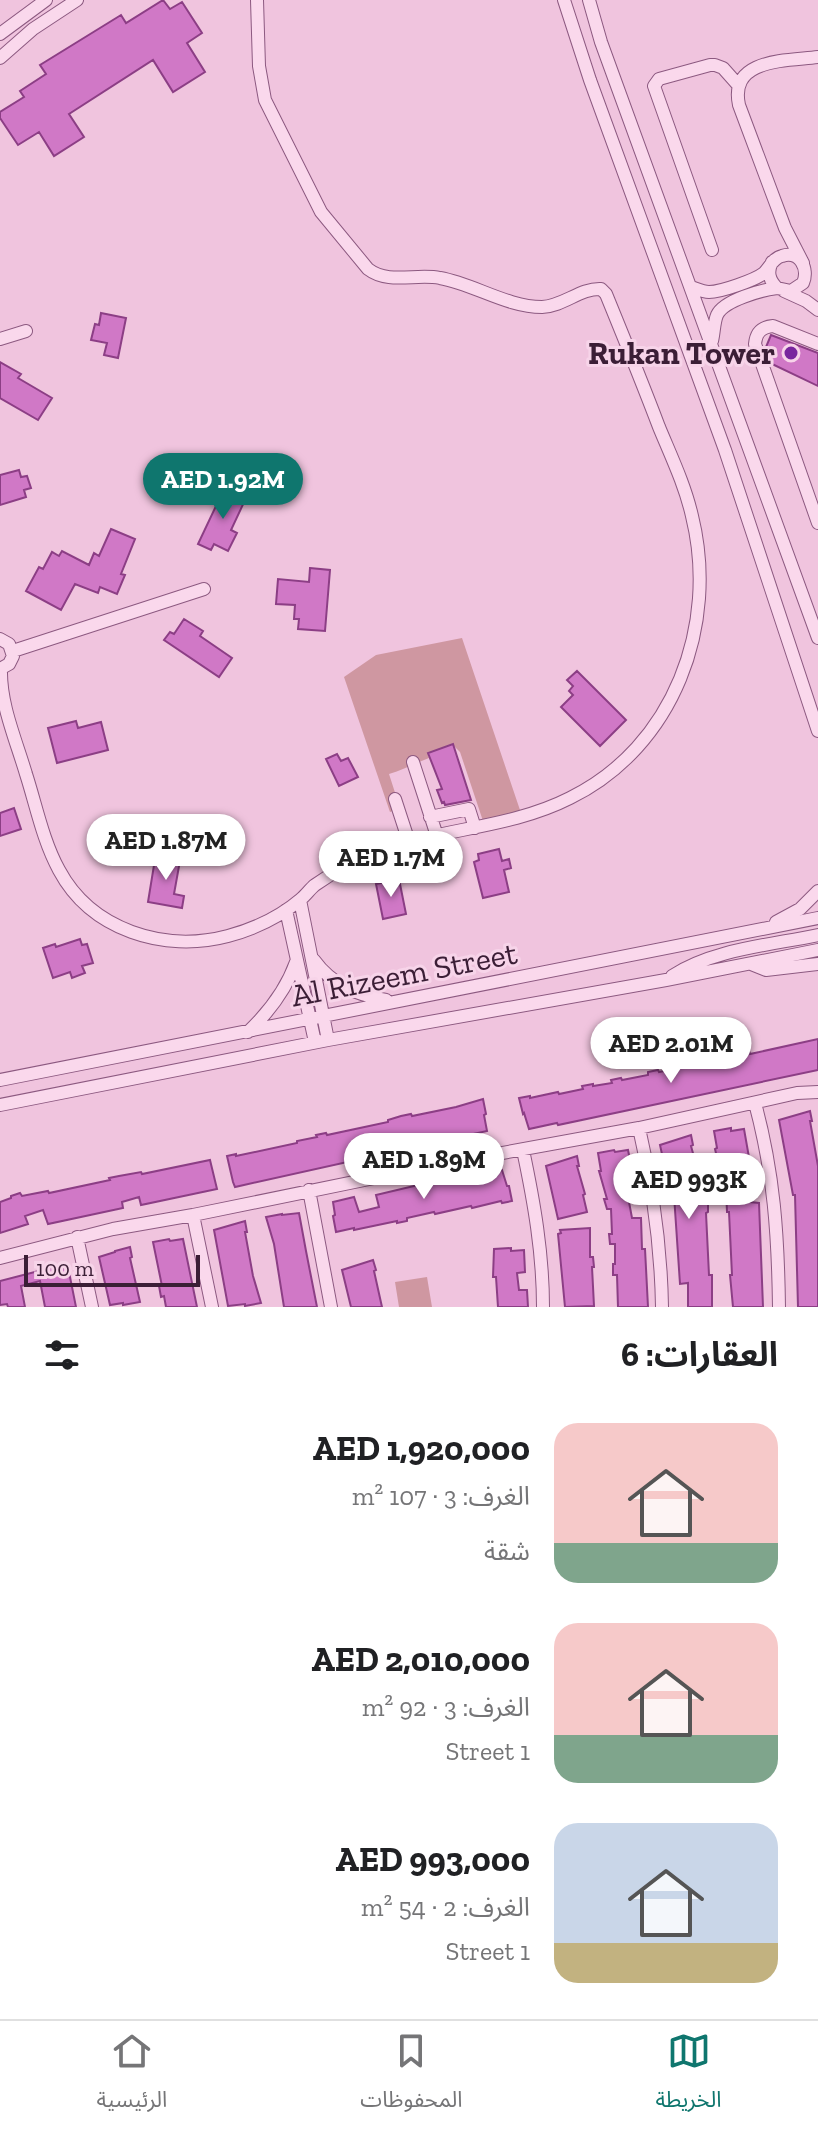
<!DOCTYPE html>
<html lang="ar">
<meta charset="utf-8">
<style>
body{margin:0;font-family:"Zilla Slab","Noto Sans Arabic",serif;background:#f2f2f2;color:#202124;direction:rtl;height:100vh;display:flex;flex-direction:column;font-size:30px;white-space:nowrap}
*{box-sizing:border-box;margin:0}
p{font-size:26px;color:#757577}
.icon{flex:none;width:44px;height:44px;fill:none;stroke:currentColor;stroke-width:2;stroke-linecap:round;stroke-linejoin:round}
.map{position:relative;height:1307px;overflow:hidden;direction:ltr}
.details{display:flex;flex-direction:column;background:#fff;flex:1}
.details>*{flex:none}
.scale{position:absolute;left:24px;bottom:20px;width:176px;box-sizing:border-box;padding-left:8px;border:4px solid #3b1e36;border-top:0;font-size:22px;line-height:28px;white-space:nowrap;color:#3b1e36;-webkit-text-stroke:6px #f7d4e9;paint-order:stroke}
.price{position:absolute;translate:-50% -68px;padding:0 18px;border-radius:28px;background:#fff;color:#222;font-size:26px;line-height:52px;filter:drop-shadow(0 2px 4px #0008)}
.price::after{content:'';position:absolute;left:50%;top:48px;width:24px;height:18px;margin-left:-12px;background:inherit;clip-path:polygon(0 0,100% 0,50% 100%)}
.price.active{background:#0f766e;color:#fff}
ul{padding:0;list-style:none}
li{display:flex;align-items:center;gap:24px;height:200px;padding:0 40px}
li span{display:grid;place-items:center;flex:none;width:224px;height:160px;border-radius:24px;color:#555}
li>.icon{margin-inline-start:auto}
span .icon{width:96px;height:96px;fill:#fffc;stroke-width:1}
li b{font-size:34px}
h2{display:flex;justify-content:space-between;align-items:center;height:96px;padding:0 40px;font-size:34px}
.menu{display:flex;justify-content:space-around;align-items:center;height:112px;border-top:2px solid #e0e0e0;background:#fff;font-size:22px;color:#757577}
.menu a{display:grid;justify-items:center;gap:4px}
.menu .active{color:#0f766e}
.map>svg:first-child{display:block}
</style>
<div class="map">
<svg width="818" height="1307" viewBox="0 0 818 1307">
<rect width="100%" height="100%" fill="#f0c4de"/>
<path fill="#cf97a1" d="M462,638L522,816L484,824L460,752L454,746L428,755L429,758C415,763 403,770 389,774L400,808L390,812L344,677L376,655Z
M427,1277L432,1307H399L395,1282Z"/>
<path fill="#d078c6" stroke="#8c3e85" stroke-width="2" d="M163,0L170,9L182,2L202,33L187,43L205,72L173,92L153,60L69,114L84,137L54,156L39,132L18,145L0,118V112L24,97L20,91L46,74L40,65L121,15L126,23Z
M101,313L126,318L118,358L104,355L107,343L91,340L95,324L99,325Z
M771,335L818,353V386L772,364L766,347Z
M0,362L21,374L18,378L52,398L38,420L0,398Z
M19,470L21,477L27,476L31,488L24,490L26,497L0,505V475Z
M225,487L246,498L231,530L237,533L228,551L214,544L211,550L198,544Z
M111,529L135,539L121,574L125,575L117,594L100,587L98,593L75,584L61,610L26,591L39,567L43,569L52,552L59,556L62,551L89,565L94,553L99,556Z
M310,568L330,570L325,631L298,629L299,619H294L295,605L276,604L278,579L309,582Z
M184,619L203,631L200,636L232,658L219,677L164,640L170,632L174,634Z
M577,671L626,720L600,746L561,707L573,695L569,691L573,686L567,680Z
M76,721L78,728L101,722L108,750L57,763L48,728Z
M453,744L471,800L445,805L444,802L442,803L437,790L442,789L428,753Z
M337,754L341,761L348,758L358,777L339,786L326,759Z
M14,808L21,829L0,836V813Z
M499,849L502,861L509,859L511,868L504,870L509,892L483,898L474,862L479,860L478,854Z
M164,852L181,855L174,894L184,896L182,908L148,902L155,859L162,861Z
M399,879L406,914L383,919L376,884Z
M80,939L82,945L87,944L93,963L82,966L85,973L72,978L70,972L53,978L43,948L55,944L56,947Z
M818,1039V1070L558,1125L557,1123L529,1129L524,1113L523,1114L519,1098L530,1096V1098L558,1092L559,1094L583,1089L582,1086L593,1084V1086L612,1083L611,1080L621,1078L622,1080L648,1075V1072L658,1070L659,1072L720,1059V1057L730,1055L749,1051L750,1054Z
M483,1099L486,1114L484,1115L487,1131L235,1187L233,1182L227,1156L236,1154V1156L297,1143V1141L317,1137L316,1135L326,1133L327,1135L388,1122V1120L401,1116L411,1114L412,1116L456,1107Z
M810,1111L812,1121H810L818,1166V1307H798L795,1195H793L779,1120Z
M731,1128V1131L744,1129L753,1180L737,1185L740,1201L759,1203L763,1307H733L730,1275H732L729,1212H727L726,1188L721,1189L720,1179H722L715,1149L717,1148L714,1131Z
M691,1135L693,1145L691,1146L699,1175H697L703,1202H708V1212L706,1213L709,1275H712V1307H688V1283L680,1284L674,1195L671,1196L660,1145Z
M614,1150L615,1152L628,1150L638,1200L629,1202L632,1218H641L642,1249H645L648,1307H618L617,1275H613V1264H615V1244H610L609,1234H612L611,1209H607L604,1199H607L599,1171H601L598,1153Z
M577,1156L579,1166H577L585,1194L583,1195L587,1212L558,1219L546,1166Z
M210,1160L217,1189L141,1205L139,1197L122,1202L123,1208L48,1224L43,1210L25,1216L28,1224L0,1233V1202L11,1198V1196L20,1193L22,1196L48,1191L49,1193L110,1180L109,1178L119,1176L141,1172L142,1174Z
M502,1170L507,1186H509L512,1201L502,1203L501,1201L472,1208L471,1206L435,1214L434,1212L407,1218V1221L397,1223V1221L354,1230V1228L336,1232L333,1216L335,1215L333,1202L354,1197L359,1212L379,1207L376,1195L435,1181V1183Z
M299,1213L306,1251L317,1307H284L274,1244L266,1217L282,1214V1215Z
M245,1221L247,1232H245L253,1276L261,1303L245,1306V1304L228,1306L214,1230Z
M590,1228V1257H593L594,1267H592L594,1306L565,1307L558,1234L561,1233L560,1230Z
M169,1239L170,1241L183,1239L197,1307H166L164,1296L161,1297L159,1286H162L153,1242Z
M130,1247L132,1257L130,1258L140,1302L123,1305V1303L110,1305L99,1257L115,1252V1251Z
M511,1248V1251L524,1250L525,1272L517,1273L519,1290H527L528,1307H498L496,1277H493L494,1249Z
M373,1260L376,1270L374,1271L382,1307H351L342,1270Z
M54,1267L55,1270L68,1267L76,1307H45L40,1281L21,1286L25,1307H8L7,1304L0,1305V1281Z"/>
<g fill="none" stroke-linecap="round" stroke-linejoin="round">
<defs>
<path id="minor" d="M564,0L590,80L725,450L818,731
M589,0L601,42L818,638
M0,34L46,0
M0,58L33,29L77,0
M712,250L654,86L659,79L710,65H715L723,68L739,86
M803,263L785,228L739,105C729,58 787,61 818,57
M691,287C697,289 703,292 709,292C721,292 755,280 764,273C770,267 773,258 782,256C800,250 809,269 803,283L791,291L777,288C769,280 767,272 772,262
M784,291L806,301L818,310
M0,339L26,331
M712,341C714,333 714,322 717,315C724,300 762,290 777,288
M818,344L773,326C761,327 756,333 755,344L818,523
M0,639L9,644L13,656L9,664L0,669
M13,651L204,589
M1,669C0,704 16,740 26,774C36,805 43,841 59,870C91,930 164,953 228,936C254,929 281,916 301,899C306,895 310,889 315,885C337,869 362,857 388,848C448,828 513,827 570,798C674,747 719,625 692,516C685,485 671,456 659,427C642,382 624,338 606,294L601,289C580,288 564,306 542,307C507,307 474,284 440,278C416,273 389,285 368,269L321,212L265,100L259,66L257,0
M413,762L437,836
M395,799L409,842
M430,817L469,809L475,828
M300,900L328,1040
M286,910L315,1042
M776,922L800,909L818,891
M314,960C332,985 357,995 386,1000
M751,964L766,970L818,964
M672,976C713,949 771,945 818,935
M248,1032C270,1011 286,990 296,962
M0,1080L818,918
M755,1103C774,1174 778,1234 779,1307
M0,1105L328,1040L666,980L818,950
M639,1128C653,1188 661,1246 662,1307
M523,1150C534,1202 543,1253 543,1307
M309,1190L331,1307
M193,1215L212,1307
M77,1237L92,1307
M0,1258L113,1229L193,1215L442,1164L639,1128L797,1093L818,1092"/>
</defs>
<use href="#minor" stroke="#8c5980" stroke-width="14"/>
<use href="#minor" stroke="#fad8ec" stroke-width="12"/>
</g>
<circle fill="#79269e" stroke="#f7d4e9" stroke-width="3" cx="791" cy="353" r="8"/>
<g text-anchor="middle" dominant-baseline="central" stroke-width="6" stroke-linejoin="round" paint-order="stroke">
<g font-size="32" font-weight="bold" fill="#3b1e36" stroke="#f7d4e9" text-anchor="end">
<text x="775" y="353">Rukan Tower</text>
</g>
<g font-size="32" fill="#3b1e36" stroke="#f7d4e9">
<text transform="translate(404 974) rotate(-11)">Al Rizeem Street</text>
</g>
</g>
</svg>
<div class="scale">100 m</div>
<b class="price active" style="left:223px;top:521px">AED 1.92M</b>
<b class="price" style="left:166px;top:882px">AED 1.87M</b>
<b class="price" style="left:391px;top:899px">AED 1.7M</b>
<b class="price" style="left:671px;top:1085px">AED 2.01M</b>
<b class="price" style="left:424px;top:1201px">AED 1.89M</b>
<b class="price" style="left:689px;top:1221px">AED 993K</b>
</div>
<section class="details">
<h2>العقارات: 6<svg class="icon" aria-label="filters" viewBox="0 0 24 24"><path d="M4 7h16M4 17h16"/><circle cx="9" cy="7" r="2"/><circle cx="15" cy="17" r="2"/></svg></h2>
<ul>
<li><span style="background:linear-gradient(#f6c9c9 75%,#7fa58c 0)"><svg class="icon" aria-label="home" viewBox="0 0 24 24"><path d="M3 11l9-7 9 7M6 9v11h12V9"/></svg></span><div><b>AED 1,920,000</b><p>الغرف: 3 · 107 m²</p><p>شقة</p></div></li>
<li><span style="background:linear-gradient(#f6c9c9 70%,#7fa58c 0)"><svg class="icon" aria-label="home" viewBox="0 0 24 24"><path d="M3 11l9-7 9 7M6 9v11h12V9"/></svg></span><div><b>AED 2,010,000</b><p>الغرف: 3 · 92 m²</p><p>1 Street</p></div></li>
<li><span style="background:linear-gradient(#c9d6e8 75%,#c2b280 0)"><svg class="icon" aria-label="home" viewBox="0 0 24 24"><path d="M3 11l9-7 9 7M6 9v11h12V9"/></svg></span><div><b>AED 993,000</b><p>الغرف: 2 · 54 m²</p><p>1 Street</p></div></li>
</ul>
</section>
<nav class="menu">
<a class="active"><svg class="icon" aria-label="map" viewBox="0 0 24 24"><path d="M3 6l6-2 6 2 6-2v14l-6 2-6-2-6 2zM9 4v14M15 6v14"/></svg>الخريطة</a>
<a><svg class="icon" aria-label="saved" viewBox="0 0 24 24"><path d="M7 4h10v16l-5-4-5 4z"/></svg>المحفوظات</a>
<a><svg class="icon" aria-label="home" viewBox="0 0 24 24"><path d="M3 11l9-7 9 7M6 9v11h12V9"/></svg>الرئيسية</a>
</nav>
